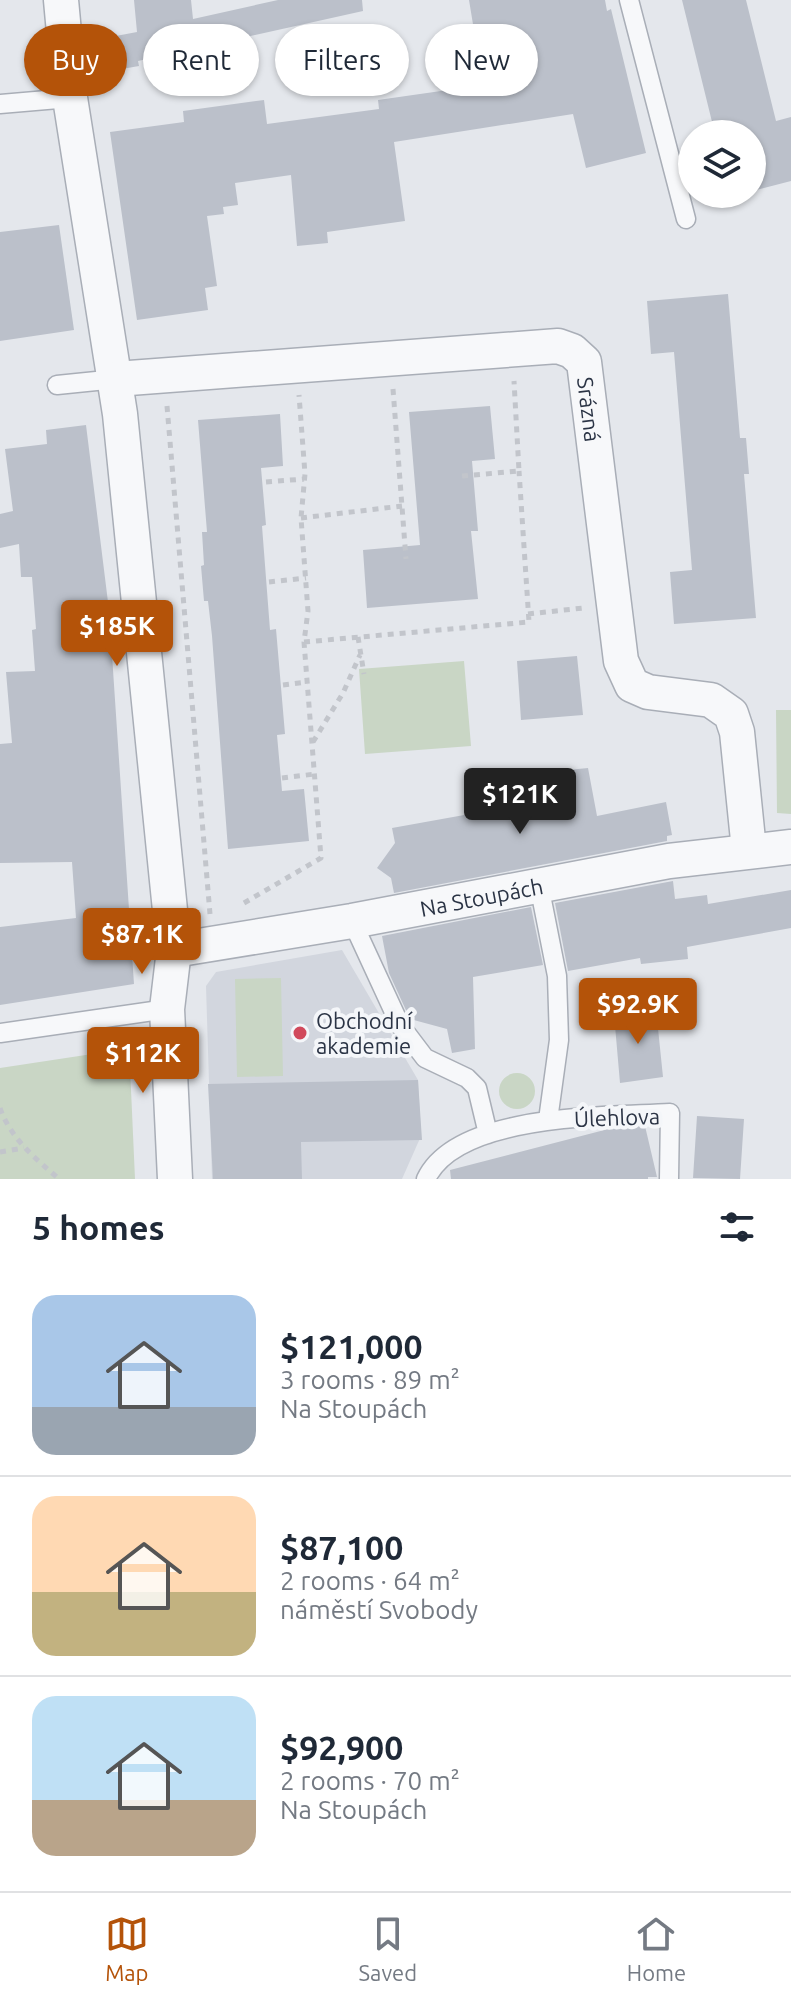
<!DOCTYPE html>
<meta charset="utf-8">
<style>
body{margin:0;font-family:Ubuntu,sans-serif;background:#f6f6f7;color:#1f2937;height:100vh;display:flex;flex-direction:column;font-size:30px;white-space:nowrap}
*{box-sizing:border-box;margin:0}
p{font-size:26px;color:#747a83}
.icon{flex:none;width:44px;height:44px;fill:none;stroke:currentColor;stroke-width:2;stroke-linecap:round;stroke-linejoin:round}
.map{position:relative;height:1179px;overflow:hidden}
.drawer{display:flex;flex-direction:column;background:#fff;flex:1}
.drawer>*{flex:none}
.hud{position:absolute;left:24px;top:24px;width:744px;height:72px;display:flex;gap:16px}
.buttons{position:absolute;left:678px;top:120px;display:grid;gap:16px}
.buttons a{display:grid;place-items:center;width:88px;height:88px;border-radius:50%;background:#fff;box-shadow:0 2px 6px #0004;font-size:40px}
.price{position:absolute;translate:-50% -68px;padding:0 18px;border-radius:8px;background:#b45309;color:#fff;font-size:26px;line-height:52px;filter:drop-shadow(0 2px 4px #0008)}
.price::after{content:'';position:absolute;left:50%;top:48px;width:24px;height:18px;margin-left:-12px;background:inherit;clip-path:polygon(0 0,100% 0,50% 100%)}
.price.on{background:#222;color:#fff}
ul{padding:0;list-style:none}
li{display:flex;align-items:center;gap:24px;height:200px;padding:0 32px}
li+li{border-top:2px solid #e0e1e3}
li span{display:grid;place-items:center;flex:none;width:224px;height:160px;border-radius:24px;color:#555}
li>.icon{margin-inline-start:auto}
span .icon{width:96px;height:96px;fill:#fffc;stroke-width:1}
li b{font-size:34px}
h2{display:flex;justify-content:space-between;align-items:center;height:96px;padding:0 32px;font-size:34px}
.chip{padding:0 28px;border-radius:36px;background:#fff;box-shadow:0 2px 6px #0004;font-size:28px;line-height:72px}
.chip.on{background:#b45309;color:#fff}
.menu{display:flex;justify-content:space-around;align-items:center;height:112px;border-top:2px solid #e0e1e3;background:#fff;font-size:22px;color:#747a83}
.menu a{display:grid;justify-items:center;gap:4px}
.menu .on{color:#b45309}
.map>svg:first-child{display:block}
</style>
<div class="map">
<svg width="791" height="1179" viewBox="0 0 791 1179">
<rect width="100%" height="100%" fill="#e4e7ec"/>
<path fill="#d2d6de" d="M342,950L418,1080L421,1136L402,1179H212L206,986L216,972Z"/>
<path fill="#c9d6c5" d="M464,661L471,746L365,754L359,669Z
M776,710H791V814L777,813Z
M281,978L283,1076L237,1077L235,979Z
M112,1051L130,1067L135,1179H0V1068Z
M499 1091a18 18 0 1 1 36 0a18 18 0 1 1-36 0Z"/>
<path fill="#bbc0ca" d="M134,0H191L193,19L278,0H362L363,11L138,61L139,66L105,72L100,39L137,32Z
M469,0H605L607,11L611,9L646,153L586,168L573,114L394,142L405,221L327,232L328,243L297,246L291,175L235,183L238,205L223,207L224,214L207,216L217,286L205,288L208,310L137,320L110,132L184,122L183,111L264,100L267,124L379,109L378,100L483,85Z
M682,0H746L776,121L791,117V181L752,191V134H715Z
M59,225L74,330L0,341V232Z
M728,294L740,438H746L749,474H744L756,618L674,624L670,572L692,570L674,352L651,354L647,301Z
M490,406L495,459L472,461L478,531H471L478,599L367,608L363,550L420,545L409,412Z
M280,414L283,466L261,468L266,525L262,526L270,630L276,629L285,734L277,735L282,791L304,789L309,841L228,849L212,636L208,601H204L201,566L204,565L202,532H207L198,420Z
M86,425L109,610L134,984L0,1005V927L76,918L72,862L0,863V744L12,743L6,672L35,671L32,630L36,629L32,577H21L19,544L0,548V514L13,511L5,449L47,444L46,430Z
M577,656L583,715L521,720L517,661Z
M588,768L597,816L666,802L672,835L667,836V841L394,893L391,878L377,868L395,843L392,828L553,799L548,772Z
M673,881L675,899L707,895L708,904L791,890V928L687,947L688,959L641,964L640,958L568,971L555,903Z
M531,907L543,965L473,977L475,1049L452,1053L447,1029L410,1019L389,973L382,936Z
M656,1009L663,1077L620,1083L614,1014Z
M418,1080L422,1140L301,1142L302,1179H213L208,1084Z
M697,1116L744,1119L740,1179L693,1178Z
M645,1126L657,1177H648V1179H451L450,1170L616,1127Z"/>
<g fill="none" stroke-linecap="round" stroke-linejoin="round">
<defs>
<path id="service" d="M629,0L686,219
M0,104L70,98
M57,385L116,379
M539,885L557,976L559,1040L548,1120
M352,921L400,1025L425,1058L467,1078L477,1088L488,1134
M0,1033L167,1009
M426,1179C457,1113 606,1117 670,1113L669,1179"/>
<g id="minor">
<path d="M61,0L70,98L120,414L174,950L167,1009L175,1179"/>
<path id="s1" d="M116,379L558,346L572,351L584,362L621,661L632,685L648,692L711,700L731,714L737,732L749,850"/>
<path id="s2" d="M174,950L352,921L669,861L791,847"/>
</g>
</defs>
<use href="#service" stroke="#a9aeb7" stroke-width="21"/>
<use href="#minor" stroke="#a9aeb7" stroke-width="37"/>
<path stroke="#c2c5cb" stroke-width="5" stroke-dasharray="6 6" stroke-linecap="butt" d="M393,389L406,559
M167,406L210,914
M462,476L519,471L514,381
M266,482L304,479
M301,518L402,506
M269,582L306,578
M528,614L583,608
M358,637L364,674
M304,642L529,622L519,471
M283,685L307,682
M313,742L343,693L360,655
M282,778L315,774
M244,903L321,858L304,642L308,611L301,518L305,474L299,395
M0,1108C11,1139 35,1158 59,1179
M0,1152L24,1148"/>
<use href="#service" stroke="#f7f8fa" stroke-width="18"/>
<use href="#minor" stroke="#f7f8fa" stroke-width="34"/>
</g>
<circle fill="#d1495b" stroke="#f4f6f9" stroke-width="3" cx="300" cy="1033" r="8"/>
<g text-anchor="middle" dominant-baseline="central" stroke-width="8" stroke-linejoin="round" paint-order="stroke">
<g font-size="22" fill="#2b3445" stroke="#f4f6f9">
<text stroke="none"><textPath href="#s1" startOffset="522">Srázná</textPath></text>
<text stroke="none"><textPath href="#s2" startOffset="312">Na Stoupách</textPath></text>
<text transform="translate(617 1117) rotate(-2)">Úlehlova</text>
</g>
<g font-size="22" fill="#2b3445" stroke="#f4f6f9" text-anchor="start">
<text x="316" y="1020">Obchodní<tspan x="316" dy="25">akademie</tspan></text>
</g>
</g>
</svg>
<div class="buttons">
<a><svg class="icon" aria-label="layers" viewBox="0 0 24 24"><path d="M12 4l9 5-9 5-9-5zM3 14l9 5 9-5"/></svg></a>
</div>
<b class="price" style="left:117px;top:668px">$185K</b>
<b class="price on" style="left:520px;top:836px">$121K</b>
<b class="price" style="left:142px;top:976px">$87.1K</b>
<b class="price" style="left:638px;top:1046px">$92.9K</b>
<b class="price" style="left:143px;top:1095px">$112K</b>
<div class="hud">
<a class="chip on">Buy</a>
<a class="chip">Rent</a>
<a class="chip">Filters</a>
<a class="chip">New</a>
</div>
</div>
<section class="drawer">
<h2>5 homes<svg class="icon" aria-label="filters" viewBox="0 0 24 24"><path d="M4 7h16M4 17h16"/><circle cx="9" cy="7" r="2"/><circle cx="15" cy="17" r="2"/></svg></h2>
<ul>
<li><span style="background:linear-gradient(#a9c7e8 70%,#9aa5b1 0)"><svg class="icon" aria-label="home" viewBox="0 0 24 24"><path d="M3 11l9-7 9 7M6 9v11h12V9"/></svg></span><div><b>$121,000</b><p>3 rooms · 89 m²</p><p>Na Stoupách</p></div></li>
<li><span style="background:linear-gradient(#ffd9b3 60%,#c2b280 0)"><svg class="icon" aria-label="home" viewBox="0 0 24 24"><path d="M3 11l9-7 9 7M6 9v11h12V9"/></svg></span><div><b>$87,100</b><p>2 rooms · 64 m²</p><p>náměstí Svobody</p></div></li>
<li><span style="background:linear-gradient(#bfe0f5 65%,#b9a48a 0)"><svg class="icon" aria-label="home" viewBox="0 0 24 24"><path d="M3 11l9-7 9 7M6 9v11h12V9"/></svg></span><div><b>$92,900</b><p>2 rooms · 70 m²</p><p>Na Stoupách</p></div></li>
</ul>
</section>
<nav class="menu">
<a class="on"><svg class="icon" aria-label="map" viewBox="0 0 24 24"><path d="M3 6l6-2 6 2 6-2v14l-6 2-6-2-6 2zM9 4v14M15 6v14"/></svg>Map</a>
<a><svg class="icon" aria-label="saved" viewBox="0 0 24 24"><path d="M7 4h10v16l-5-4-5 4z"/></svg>Saved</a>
<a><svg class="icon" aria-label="home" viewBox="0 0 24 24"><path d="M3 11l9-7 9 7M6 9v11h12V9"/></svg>Home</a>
</nav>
